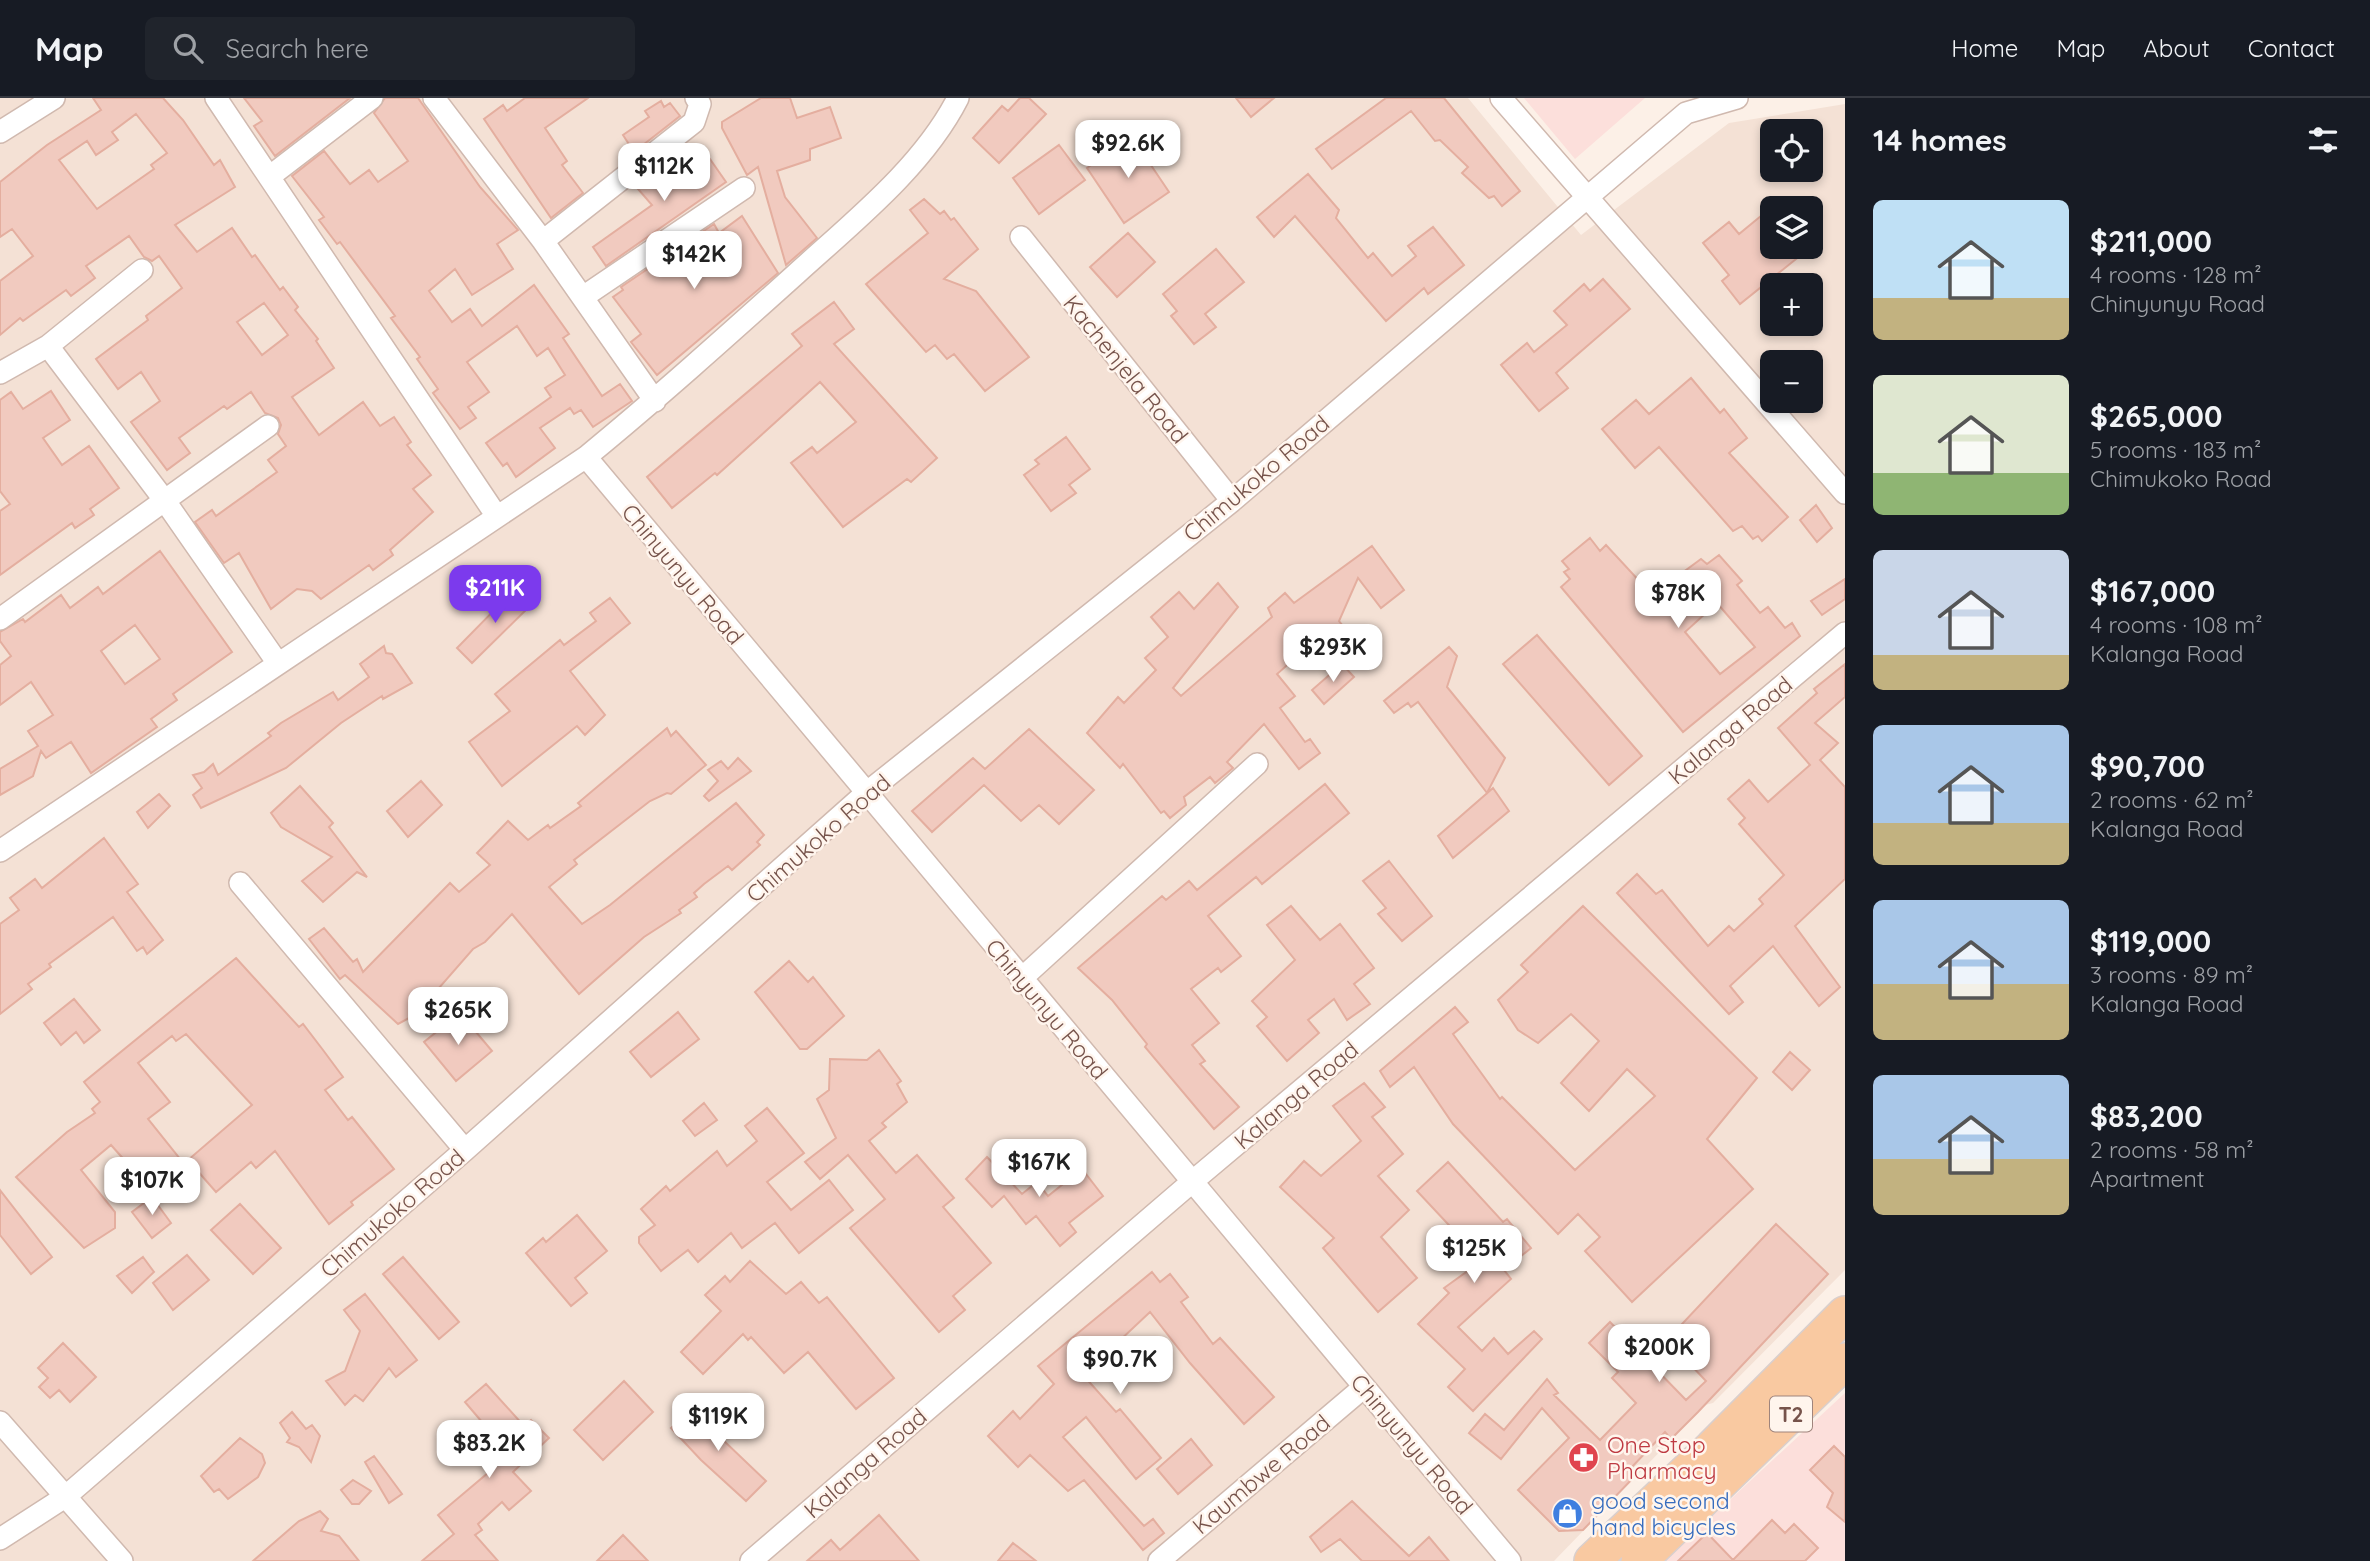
<!DOCTYPE html>
<meta charset="utf-8">
<style>
body{margin:0;font-family:Quicksand,sans-serif;background:#20242c;color:#f1f3f6;height:100vh;display:flex;flex-direction:column;font-size:26px;white-space:nowrap}
*{box-sizing:border-box;margin:0}
p{font-size:23px;color:#9ea1a6}
.icon{flex:none;width:38px;height:38px;fill:none;stroke:currentColor;stroke-width:2;stroke-linecap:round;stroke-linejoin:round}
.map{position:relative;flex:1;overflow:hidden}
.details{display:flex;flex-direction:column;background:#171b24;width:525px}
.details>*{flex:none}
.buttons{position:absolute;left:1760px;top:21px;display:grid;gap:14px}
.buttons a{display:grid;place-items:center;width:63px;height:63px;border-radius:10px;background:#171b24;box-shadow:0 4px 10px #0003;font-size:35px}
.price{position:absolute;translate:-50% -60px;padding:0 16px;border-radius:14px;background:#fff;color:#222;font-size:23px;line-height:46px;filter:drop-shadow(0 2px 4px #0008)}
.price::after{content:'';position:absolute;left:50%;top:42px;width:21px;height:16px;margin-left:-10px;background:inherit;clip-path:polygon(0 0,100% 0,50% 100%)}
.price.selected{background:#7c3aed;color:#fff}
ul{padding:0;list-style:none}
li{display:flex;align-items:center;gap:21px;height:175px;padding:0 28px}
li span{display:grid;place-items:center;flex:none;width:196px;height:140px;border-radius:10px;color:#555}
li>.icon{margin-inline-start:auto}
span .icon{width:84px;height:84px;fill:#fffc;stroke-width:1}
li b{font-size:30px}
h2{display:flex;justify-content:space-between;align-items:center;height:84px;padding:0 28px;font-size:30px}
header{display:flex;align-items:center;gap:42px;box-sizing:border-box;height:98px;padding:0 35px;background:#171b24;border-bottom:2px solid #363941}
header strong{font-size:33px}
nav{display:flex;gap:38px;margin-inline-start:auto;font-size:24px}
.search{width:490px;height:63px;background:#20242c;display:flex;align-items:center;gap:18px;box-sizing:border-box;padding:0 24px;border-radius:10px;color:#9ea1a6;font-size:26px}
main{display:flex;flex:1;min-height:0}
.map>svg:first-child{display:block}
</style>
<header>
<strong>Map</strong>
<div class="search"><svg class="icon" aria-label="search" viewBox="0 0 24 24"><circle cx="10" cy="10" r="6"/><path d="M15 15l6 6"/></svg>Search here</div>
<nav><a>Home</a><a>Map</a><a>About</a><a>Contact</a></nav>
</header>
<main>
<div class="map">
<svg width="1845" height="1463" viewBox="0 0 1845 1463">
<rect width="100%" height="100%" fill="#fcf0e7"/>
<path fill="#f4e1d5" fill-rule="evenodd" d="M0,0H1468L1581,137L1729,25L1845,6V1172L1713,1305L1705,1307L1554,1463H0ZM1773,33H1811V72H1773ZM1773,110H1811V149H1773ZM1773,187H1811V226H1773ZM1773,264H1811V303H1773Z"/>
<path fill="#fcdfdb" d="M1524,0H1645L1575,61Z
M1845,1295V1463H1664Z"/>
<path fill="#f1cabf" stroke="#e4ae9f" stroke-width="2" fill-rule="evenodd" d="M93,0H163L183,22L214,67L220,62L235,89L175,127L197,154L232,130L252,159L255,157L280,192L283,189L298,209L295,212L318,241L316,243L334,270L292,299L319,337L363,304L380,328L394,319L411,344L407,347L431,377L413,391L433,414L390,452L393,457L373,472L369,467L321,501L312,493L297,491L271,511L239,455L224,465L195,424L212,412L216,418L277,374L268,362L286,348L278,336L281,327L278,320L265,315L251,294L227,311L224,308L179,340L190,355L167,372L131,324L160,303L141,274L118,291L96,261L148,222L146,218L182,190L159,158L152,163L144,159L129,138L86,168L95,180L71,198L66,192L23,223L20,220L0,237V183L33,158L12,131L0,139V84L47,47L101,12ZM136,16L167,55L151,67L154,71L97,111L59,62L87,43L96,57L118,42L112,34ZM264,205L288,237L262,257L237,224Z
M244,0H350L275,58L254,28L262,23Z
M385,0H418L480,89L518,132L497,146L513,171L472,197L455,171L429,193L452,224L470,211L482,228L534,187L569,236L563,240L602,298L620,286L632,303L593,329L581,312L574,316L570,310L540,330L555,350L516,379L507,365L503,368L486,345L551,299L545,290L565,277L548,250L537,258L517,228L467,264L489,294L468,309L476,320L460,331L433,295L438,291L417,261L420,259L391,220L395,218L340,144L337,146L319,122L324,119L292,78L324,53L350,86L369,72L378,84L408,63L374,15Z
M525,0H588L545,30L567,63L562,67L583,95L551,120L484,21L503,7L507,13Z
M761,0H790L797,20L830,9L841,40L810,51V62L777,73L785,99L817,140L786,167L758,69L747,77L722,30V24Z
M1020,0H1029L1046,16L999,65L973,40L1002,8L1008,13Z
M1236,0H1274L1251,19Z
M1386,0H1444L1520,93L1502,108L1494,98L1489,100L1462,75L1468,69L1440,42L1435,43L1411,13L1332,71L1316,51Z
M661,3L664,9L670,5L680,18L634,54L623,37L649,19L645,13Z
M1132,39L1169,94L1124,125L1087,70Z
M1059,47L1085,82L1039,116L1013,80Z
M703,51L726,84L606,168L593,149L652,107L638,91Z
M1308,76L1339,112L1336,120L1368,160L1373,155L1392,178L1416,158L1408,148L1433,129L1464,167L1428,196L1424,190L1386,223L1295,118L1274,139L1257,119Z
M924,101L940,116L944,113L951,122L954,120L978,151L944,181L976,193L1029,259L985,293L954,256L947,261L935,247L926,254L866,186L928,135L910,112Z
M1773,108V149H1811L1740,206L1722,183L1729,177L1703,145L1729,124L1739,136Z
M742,118L778,175L657,277L631,244L641,236L613,199L623,192L621,189L714,126L719,135Z
M1128,135L1155,164L1117,199L1090,169Z
M1216,151L1244,184L1205,216L1216,229L1194,246L1171,218L1177,213L1163,196Z
M1603,181L1630,211L1556,275L1568,290L1539,313L1501,267L1527,245L1534,254L1567,227L1554,213L1584,186L1590,193Z
M834,204L854,231L834,246L937,360L911,384L907,381L843,429L791,365L812,349L817,355L856,324L820,284L717,377L715,375L672,410L647,379L802,248L792,236Z
M1691,280L1720,315L1724,311L1747,340L1729,355L1788,419L1762,443L1758,438L1753,441L1742,428L1733,433L1659,349L1635,370L1602,331L1636,302L1649,316Z
M51,293L70,322L43,340L62,367L89,348L119,390L90,411L94,417L75,430L72,425L0,477V413L10,406L0,393V302L11,294L23,311Z
M1066,339L1090,371L1069,387L1076,395L1051,413L1024,377L1039,366L1035,362Z
M1816,407L1832,430L1817,444L1800,422Z
M1590,440L1600,453L1606,447L1666,512L1693,490L1682,475L1701,461L1707,466L1719,457L1742,483L1737,487L1760,515L1768,509L1785,530L1792,525L1800,538L1683,634L1561,489L1570,481L1564,474L1569,471L1562,463ZM1717,505L1755,549L1720,576L1685,534Z
M1372,448L1404,492L1381,510L1358,480L1339,523L1351,538L1318,556L1311,546L1277,576L1295,598L1280,610L1305,644L1310,641L1320,655L1299,671L1264,626L1227,664L1233,670L1215,685L1210,679L1184,699L1186,707L1170,720L1164,713L1161,715L1123,666L1120,670L1087,635L1118,599L1124,605L1156,572L1145,560L1168,539L1151,519L1179,494L1194,511L1218,485L1238,509L1173,590L1181,598L1272,519L1268,510L1285,495L1294,505Z
M160,453L232,554L173,596L177,602L151,621L157,629L91,675L71,644L46,660L41,653L33,678L0,697V671L38,648L28,633L53,617L31,584L0,607V567L11,558L0,543V534L23,521L25,524L61,497L70,510L98,489L103,496ZM135,527L160,561L125,586L101,553Z
M1845,481V501L1822,517L1811,503Z
M516,490L532,506L472,565L457,550Z
M610,500L630,525L570,573L605,617L585,637L577,628L502,688L469,644L510,613L495,596L560,542L564,547L596,523L590,515Z
M1537,537L1642,658L1609,687L1503,566Z
M384,548L386,555L392,556L412,585L383,601L382,598L341,625L286,670L201,710L193,697L202,690L193,677L204,674L213,666L218,677L271,638L268,635L281,625L333,594L338,602L369,579L360,566Z
M1449,549L1457,558L1447,589L1505,660L1487,695L1418,604L1411,609L1408,605L1394,615L1384,603Z
M1342,566L1354,579L1324,606L1312,592Z
M1845,566V599L1815,625L1838,645L1820,662L1845,689V781L1795,828L1840,889L1819,908L1773,848L1730,888L1743,904L1729,916L1617,795L1637,776L1656,796L1662,792L1708,848L1729,828L1734,833L1763,806L1759,801L1784,777L1739,726L1745,720L1728,701L1749,682L1768,704L1810,667L1778,630L1817,595L1814,591Z
M667,630L671,638L676,633L706,667L671,696L667,695L650,703L574,762L577,766L549,789L582,826L610,807L736,705L764,737L757,744L760,747L732,772L728,768L704,786L694,795L697,799L679,812L681,815L644,839L579,896L512,816L485,844L473,851L432,898L420,904L411,919L398,926L345,877L340,881L309,841L324,830L353,864L357,861L363,874L450,785L459,794L490,767L477,755L508,723L528,742L548,727L550,730L581,708L578,705Z
M1029,631L1094,692L1059,726L1039,707L1021,723L984,687L932,734L912,713L973,660L985,671Z
M738,660L751,673L709,703L704,698L718,683L708,672L721,663L728,671Z
M421,683L442,707L408,739L387,713Z
M1325,686L1349,715L1262,786L1256,779L1208,818L1241,858L1221,874L1218,870L1191,891L1219,925L1192,947L1205,963L1200,966L1239,1009L1214,1031L1145,949L1147,946L1112,902L1078,870L1162,798L1166,802L1189,783L1197,792Z
M300,688L333,725L329,729L367,779L357,774L323,804L302,783L332,759L281,729L271,715Z
M1493,690L1509,713L1453,760L1438,738Z
M159,696L170,708L148,730L137,714Z
M104,740L138,786L127,794L163,842L147,856L143,849L137,853L113,819L49,866L51,869L28,886L32,891L0,916V826L19,812L10,800L35,781L42,790Z
M1389,763L1432,818L1402,843L1378,816L1386,810L1363,783Z
M1291,808L1320,842L1340,826L1374,870L1354,886L1370,906L1347,922L1334,901L1308,922L1319,935L1287,963L1257,928L1267,919L1252,903L1295,862L1267,827Z
M1583,808L1757,980L1707,1041L1753,1091L1632,1204L1585,1153L1600,1139L1578,1116L1558,1136L1453,1026L1414,969L1390,989L1380,973L1455,909L1468,924L1453,936L1500,1001L1502,999L1575,1072L1655,998L1627,971L1589,1013L1561,985L1599,943L1571,916L1538,945L1518,932L1498,902L1528,874L1521,867Z
M236,860L299,929L303,926L323,952L343,979L325,992L348,1022L352,1019L394,1071L351,1104L353,1107L329,1126L275,1053L256,1070L251,1064L216,1094L188,1062L252,1007L186,936L176,943L172,938L138,965L170,1004L148,1021L185,1067L153,1094L111,1047L81,1072L115,1114V1130L84,1150L16,1079L67,1034L95,1015L92,1011L100,1004L84,984Z
M789,863L808,884L813,879L844,918L807,951H800L755,894Z
M74,901L100,932L84,945L76,934L61,947L44,925Z
M678,914L699,941L651,979L630,954Z
M460,915L492,953L456,983L424,944Z
M879,952L901,983L897,986L907,1004L882,1025L886,1029L869,1043L896,1075L917,1057L954,1100L943,1109L991,1165L953,1198L965,1212L939,1234L850,1130L885,1101L848,1057L820,1081L805,1064L836,1040L817,1001L829,992L830,961L867,962Z
M1790,954L1810,972L1792,992L1773,974Z
M1364,985L1385,1009L1372,1019L1403,1056L1378,1078L1409,1112L1381,1139L1417,1180L1378,1214L1323,1150L1334,1140L1280,1089L1304,1063L1321,1078L1361,1043L1333,1008Z
M704,1005L717,1022L695,1038L683,1023Z
M767,1010L804,1055L767,1084L791,1112L829,1082L853,1112L799,1155L775,1125L742,1150L731,1135L698,1164L688,1152L661,1173L639,1145V1139L655,1127L641,1111L666,1088L670,1093L717,1053L727,1068L757,1043L745,1028Z
M987,1059L1022,1096L1037,1084L1048,1098L1082,1071L1103,1098L1069,1125L1076,1134L1060,1148L1036,1118L1026,1126L1004,1098L992,1109L966,1081Z
M1448,1064L1503,1124L1507,1121L1531,1150L1504,1172L1511,1181L1458,1229L1482,1253L1494,1240L1508,1256L1534,1233L1542,1241L1473,1313L1448,1289L1465,1271L1418,1226L1449,1195L1444,1190L1469,1172L1464,1166L1476,1156L1417,1093Z
M0,1092L52,1159L31,1176L0,1137Z
M152,1099L171,1125L152,1140L132,1114Z
M240,1106L281,1150L253,1176L211,1132Z
M577,1117L607,1153L575,1180L587,1195L571,1208L526,1155L543,1140L546,1144Z
M1776,1126L1828,1176L1698,1314L1671,1341L1665,1334L1630,1371L1636,1377L1583,1432L1559,1433L1518,1392L1569,1340L1542,1310L1501,1361L1469,1335L1485,1316L1504,1332L1547,1281L1558,1295L1554,1297L1600,1342L1636,1305L1612,1280L1618,1274L1589,1245L1610,1224L1686,1302L1706,1283L1667,1242Z
M187,1157L209,1182L173,1212L153,1185Z
M143,1159L154,1174L132,1195L117,1178Z
M403,1159L459,1224L439,1241L383,1176Z
M750,1163L786,1196L801,1184L819,1205L827,1199L894,1280L856,1311L808,1254L784,1275L751,1239L748,1242L743,1236L703,1276L681,1254L721,1213L705,1197L725,1178L730,1184Z
M1152,1174L1160,1184L1170,1176L1188,1199L1181,1204L1213,1246L1220,1240L1274,1299L1244,1326L1190,1265L1150,1214L1083,1277L1116,1314L1120,1311L1161,1360L1136,1381L1086,1319L1063,1339L1144,1428L1153,1421L1164,1435L1143,1452L1084,1382L1068,1393L1030,1357L1018,1369L988,1338L1013,1313L1020,1321L1054,1286L1038,1268Z
M365,1196L417,1262L396,1279L389,1270L363,1303L355,1297L345,1307L326,1283L345,1273L360,1233L344,1212Z
M63,1245L96,1279L70,1304L59,1292L50,1300L39,1289L48,1280L38,1270Z
M624,1283L653,1314L603,1362L574,1332Z
M486,1286L524,1328L531,1322L549,1340L513,1374L531,1393L509,1412L502,1404L478,1426L482,1432L475,1437L498,1463H422L454,1436L438,1417L489,1374L485,1369L505,1351L465,1304Z
M697,1307L726,1339L723,1342L766,1383L746,1403L701,1362L671,1330Z
M292,1314L306,1331L312,1327L320,1338L311,1364L299,1349L287,1344L290,1340L280,1325Z
M240,1340L262,1356L265,1365L258,1379L228,1401L219,1391L214,1394L201,1378Z
M1191,1341L1212,1367L1178,1396L1157,1371Z
M1834,1348L1845,1359V1424L1827,1409L1833,1395L1810,1372Z
M374,1358L402,1396L389,1405L365,1364Z
M353,1382L371,1393L359,1406H352L341,1392Z
M1352,1403L1409,1458L1429,1439L1449,1463H1362L1340,1441L1321,1454L1310,1439Z
M320,1413L328,1421L321,1433L339,1438L359,1463H253L299,1423Z
M879,1417L919,1463H807L831,1442L840,1452Z
M1772,1422L1785,1435L1794,1426L1818,1450L1805,1463H1678L1707,1435L1733,1462Z
M623,1437L648,1463H597Z
M1013,1445L1036,1463H998Z"/>
<g fill="none" stroke-linecap="round" stroke-linejoin="round">
<defs>
<path id="minor" d="M216,0L496,417
M434,0L543,143L655,303
M1501,0L1845,395
M0,34L54,0
M269,79L372,0
M1021,139L1232,403
M543,143L694,24L700,6L696,0
M583,199L744,90
M48,248L165,403L277,564
M0,275L48,248L142,172
M586,359L1510,1463
M0,521L268,328
M0,753L586,359C658,300 727,238 796,176C852,125 923,69 958,0
M240,785L465,1052
M1021,881L1257,666
M0,1324L122,1463
M0,1441L65,1399L465,1052L865,696L1232,403L1686,15L1737,0
M751,1463L1193,1083L1845,535
M1159,1463L1364,1289"/>
<path id="primary" d="M1592,1463L1712,1350L1845,1216
M1639,1463L1845,1263"/>
</defs>
<use href="#minor" stroke="#d0b9af" stroke-width="24"/>
<use href="#primary" stroke="#d9cfcd" stroke-width="38"/>
<use href="#minor" stroke="#fff" stroke-width="21"/>
<use href="#primary" stroke="#f9c9a1" stroke-width="35"/>
</g>
<defs>
<symbol id="pharmacy-disc" viewBox="-11 -11 22 22"><circle r="9.5" fill="#e0444e" stroke="#fff5ed"/><path d="M-2-6h4v4h4v4h-4v4h-4v-4h-4v-4h4Z" fill="#fff"/></symbol>
<symbol id="shop-disc" viewBox="-11 -11 22 22"><circle r="9.5" fill="#3f7fe0" stroke="#fff5ed"/><path d="M-5-2.5h2.3a2.7 3.5 0 0 1 5.4 0H5L5.5 6h-11ZM-1.5-2.5h3a1.5 2.3 0 0 0-3 0Z" fill="#fff"/></symbol>
</defs>
<g fill-rule="evenodd">
<use href="#pharmacy-disc" x="1566" y="1342" width="35" height="35"/>
<use href="#shop-disc" x="1550" y="1398" width="35" height="35"/>
</g>
<g text-anchor="middle" dominant-baseline="central" stroke-width="5" stroke-linejoin="round" paint-order="stroke">
<rect fill="#fff5ed" stroke="#9f847c" stroke-width="2" x="1770" y="1298.5" width="42" height="35" rx="5"/>
<g font-size="21" font-weight="bold" fill="#76534b">
<text x="1791" y="1316">T2</text>
</g>
<g font-size="23" fill="#76534b" stroke="#fff5ed">
<text transform="translate(1126 271) rotate(51)">Kachenjela Road</text>
<text transform="translate(1256 380) rotate(-40)">Chimukoko Road</text>
<text transform="translate(683 476) rotate(50)">Chinyunyu Road</text>
<text transform="translate(1730 632) rotate(-40)">Kalanga Road</text>
<text transform="translate(818 740) rotate(-41)">Chimukoko Road</text>
<text transform="translate(1047 911) rotate(50)">Chinyunyu Road</text>
<text transform="translate(1296 997) rotate(-40)">Kalanga Road</text>
<text transform="translate(392 1115) rotate(-41)">Chimukoko Road</text>
<text transform="translate(1412 1346) rotate(50)">Chinyunyu Road</text>
<text transform="translate(865 1365) rotate(-41)">Kalanga Road</text>
<text transform="translate(1261 1376) rotate(-40)">Kaumbwe Road</text>
</g>
<g font-size="23" fill="#be3a42" stroke="#fff5ed" text-anchor="start">
<text x="1607" y="1346">One Stop<tspan x="1607" dy="26">Pharmacy</tspan></text>
</g>
<g font-size="23" fill="#366cbe" stroke="#fff5ed" text-anchor="start">
<text x="1591" y="1402">good second<tspan x="1591" dy="26">hand bicycles</tspan></text>
</g>
</g>
</svg>
<div class="buttons">
<a><svg class="icon" aria-label="locate" viewBox="0 0 24 24"><circle cx="12" cy="12" r="6"/><path d="M12 2v4M12 18v4M2 12h4M18 12h4"/></svg></a>
<a><svg class="icon" aria-label="layers" viewBox="0 0 24 24"><path d="M12 4l9 5-9 5-9-5zM3 14l9 5 9-5"/></svg></a>
<a>+</a>
<a>−</a>
</div>
<b class="price" style="left:1128px;top:82px">$92.6K</b>
<b class="price" style="left:664px;top:105px">$112K</b>
<b class="price" style="left:694px;top:193px">$142K</b>
<b class="price selected" style="left:495px;top:527px">$211K</b>
<b class="price" style="left:1678px;top:532px">$78K</b>
<b class="price" style="left:1333px;top:586px">$293K</b>
<b class="price" style="left:458px;top:949px">$265K</b>
<b class="price" style="left:1039px;top:1101px">$167K</b>
<b class="price" style="left:152px;top:1119px">$107K</b>
<b class="price" style="left:1474px;top:1187px">$125K</b>
<b class="price" style="left:1659px;top:1286px">$200K</b>
<b class="price" style="left:1120px;top:1298px">$90.7K</b>
<b class="price" style="left:718px;top:1355px">$119K</b>
<b class="price" style="left:489px;top:1382px">$83.2K</b>
</div>
<section class="details">
<h2>14 homes<svg class="icon" aria-label="filters" viewBox="0 0 24 24"><path d="M4 7h16M4 17h16"/><circle cx="9" cy="7" r="2"/><circle cx="15" cy="17" r="2"/></svg></h2>
<ul>
<li><span style="background:linear-gradient(#bfe0f5 70%,#c2b280 0)"><svg class="icon" aria-label="home" viewBox="0 0 24 24"><path d="M3 11l9-7 9 7M6 9v11h12V9"/></svg></span><div><b>$211,000</b><p>4 rooms · 128 m²</p><p>Chinyunyu Road</p></div></li>
<li><span style="background:linear-gradient(#dfe7d0 70%,#8fb573 0)"><svg class="icon" aria-label="home" viewBox="0 0 24 24"><path d="M3 11l9-7 9 7M6 9v11h12V9"/></svg></span><div><b>$265,000</b><p>5 rooms · 183 m²</p><p>Chimukoko Road</p></div></li>
<li><span style="background:linear-gradient(#c9d6e8 75%,#c2b280 0)"><svg class="icon" aria-label="home" viewBox="0 0 24 24"><path d="M3 11l9-7 9 7M6 9v11h12V9"/></svg></span><div><b>$167,000</b><p>4 rooms · 108 m²</p><p>Kalanga Road</p></div></li>
<li><span style="background:linear-gradient(#a9c7e8 70%,#c2b280 0)"><svg class="icon" aria-label="home" viewBox="0 0 24 24"><path d="M3 11l9-7 9 7M6 9v11h12V9"/></svg></span><div><b>$90,700</b><p>2 rooms · 62 m²</p><p>Kalanga Road</p></div></li>
<li><span style="background:linear-gradient(#a9c7e8 60%,#c2b280 0)"><svg class="icon" aria-label="home" viewBox="0 0 24 24"><path d="M3 11l9-7 9 7M6 9v11h12V9"/></svg></span><div><b>$119,000</b><p>3 rooms · 89 m²</p><p>Kalanga Road</p></div></li>
<li><span style="background:linear-gradient(#a9c7e8 60%,#c2b280 0)"><svg class="icon" aria-label="home" viewBox="0 0 24 24"><path d="M3 11l9-7 9 7M6 9v11h12V9"/></svg></span><div><b>$83,200</b><p>2 rooms · 58 m²</p><p>Apartment</p></div></li>
</ul>
</section>
</main>
